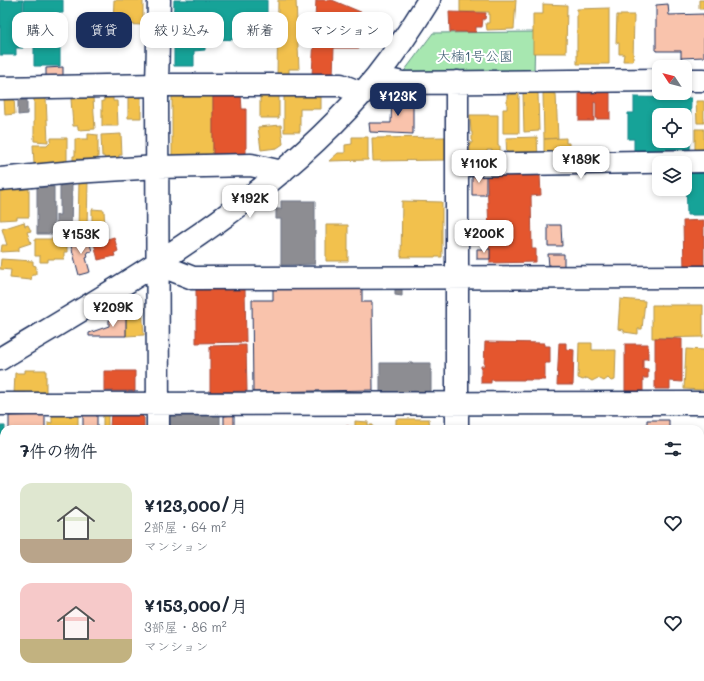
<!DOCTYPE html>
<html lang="ja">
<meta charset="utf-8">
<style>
body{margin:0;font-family:Mali,"Klee One",sans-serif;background:#f6f6f7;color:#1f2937;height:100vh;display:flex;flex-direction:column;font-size:15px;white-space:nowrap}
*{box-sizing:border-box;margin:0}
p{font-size:13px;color:#747a83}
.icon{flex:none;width:22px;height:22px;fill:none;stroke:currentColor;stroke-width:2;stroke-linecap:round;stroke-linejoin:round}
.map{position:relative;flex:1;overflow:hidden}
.sheet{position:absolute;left:0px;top:425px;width:704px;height:256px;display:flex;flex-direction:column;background:#fff;border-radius:12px 12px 0 0;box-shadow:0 2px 6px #0003}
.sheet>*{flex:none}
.banner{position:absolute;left:12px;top:12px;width:400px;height:36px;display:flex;gap:8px}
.needle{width:26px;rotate:306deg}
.buttons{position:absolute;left:652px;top:60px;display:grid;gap:8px}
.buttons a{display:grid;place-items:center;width:40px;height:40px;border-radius:8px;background:#fff;box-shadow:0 2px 6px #0003;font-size:20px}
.price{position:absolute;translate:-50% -34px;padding:0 9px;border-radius:8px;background:#fff;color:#222;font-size:13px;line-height:26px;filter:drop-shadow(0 1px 2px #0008)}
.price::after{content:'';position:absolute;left:50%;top:24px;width:12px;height:9px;margin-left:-6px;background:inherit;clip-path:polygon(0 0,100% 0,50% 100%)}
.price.on{background:#1b2f5e;color:#fff}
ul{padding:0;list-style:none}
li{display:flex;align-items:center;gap:12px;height:100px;padding:0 20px}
li span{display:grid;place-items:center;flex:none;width:112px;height:80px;border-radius:12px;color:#555}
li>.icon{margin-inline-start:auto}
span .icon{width:48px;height:48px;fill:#fffc;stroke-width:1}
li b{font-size:17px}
h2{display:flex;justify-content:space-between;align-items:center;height:48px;padding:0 20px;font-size:17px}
.chip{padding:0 14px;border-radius:12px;background:#fff;box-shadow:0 2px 6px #0003;font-size:14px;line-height:36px}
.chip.on{background:#1b2f5e;color:#fff}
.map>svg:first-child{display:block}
</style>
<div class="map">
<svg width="704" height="681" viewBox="0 0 704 681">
<rect width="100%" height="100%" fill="#fff"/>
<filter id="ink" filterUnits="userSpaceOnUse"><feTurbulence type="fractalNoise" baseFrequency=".025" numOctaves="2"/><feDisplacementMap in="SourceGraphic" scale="8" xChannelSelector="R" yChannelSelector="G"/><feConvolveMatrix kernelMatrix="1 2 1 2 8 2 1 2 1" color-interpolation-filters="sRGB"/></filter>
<g filter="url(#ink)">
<path fill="#a7e7b0" stroke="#618b87" d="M535,32L534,77L399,78L433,33Z"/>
<path fill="#f2c14e" stroke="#b29553" d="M114,0H143V25L113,24Z
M278,0H296L299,69H289V76H277Z
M460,0H516L514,29L487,30L486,23H489V12H460Z
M699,0H704V9H699Z
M543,4L567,5L566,53H533V14H543Z
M609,8V64H577V9Z
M617,15H634L633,61H623L624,54H619V43H616Z
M523,93H538L539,131L524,132Z
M543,93L556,94L558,138L544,139Z
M104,94H113V101H117L118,126H102V101H104Z
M128,94H141V118H128Z
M260,94H276V96H279V118H260Z
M519,94V133H503V109H507V95Z
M172,95H213V157H172Z
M284,95H321V109H300V132H284Z
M14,97L15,114L5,115L4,98Z
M34,98H46L48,142L34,141Z
M93,98L95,129L78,130V126H73L71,99Z
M696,101H704V123H697Z
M470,115H498V146H500V159H492V150H487V159H474V154H470V143H472V132H471Z
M281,125L283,144L277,148L261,150L258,127Z
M695,129H704V156H695Z
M88,134L98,135V159H77L78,162H73V156H75V139H88Z
M121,134L122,155H119V161H105L104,156H102L101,135Z
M352,137H368V160L329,161L338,153H345V145L352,144Z
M445,137V160L373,161L372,138Z
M537,137L538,158L507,159L506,138Z
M51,138H67V164H34L33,145H47L51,141Z
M566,138V143H569V158H544V139Z
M79,180H88L87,228L78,229Z
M15,186V190L29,189V217H17V219L0,220V190H5V187Z
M402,201L442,202V257H401Z
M92,209L104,210L105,231H92Z
M24,222L25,226L28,225L31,231L27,232L31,243L19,247V251L1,252L2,245H7L2,229Z
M326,225H348V261H326Z
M35,239H67V252H64V259H48V262H40V256H35Z
M1,259L33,261V265L36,266V275H32L31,280L10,278L11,270L0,269Z
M620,299L645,301L642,329H638V334L624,332V330L618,329Z
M134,304L142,306L144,335L126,336V311L130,310V308L134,307Z
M652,305H703V337L652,338Z
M579,343H592V350H616L615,380L611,381L608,378L604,381L598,378L592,381L587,378L583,380L578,378Z
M686,349L704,350V390L684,389Z
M25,370H46V395L14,394L15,373H25Z
M103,414H108V429H103Z
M52,415L78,416V429H48V422L52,423Z
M396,419H429L430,429H396Z
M355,421L368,422V425H373V429H355Z
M700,452H704V478H700Z
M700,483H704V517H700Z"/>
<path fill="#e4572e" stroke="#a84b3c" d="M316,0H332L363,13L360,48H334L333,76L312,75Z
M449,12L486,13L485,19H483L482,27H476V32H450Z
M363,13L376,24L360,48Z
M579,92H610V119H596V103L594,102V121H579Z
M213,95H241L242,109H246V157H213Z
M540,175L541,195L531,196L532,249H536V262L490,263L487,176Z
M704,220V270H684L683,221Z
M114,237L118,251L114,253L115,256L98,260L94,243Z
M196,289H245L246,342L196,343Z
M655,338L682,339V382L670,381V389H655Z
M485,342L544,343V346H550V363H545V380H491V383H481V366H484Z
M559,343H566V349L574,350L573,385H557Z
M625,344H648V359H643V369H648V378H643V391H625Z
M246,345L247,391L210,392V346Z
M104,371H135V391H104Z
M111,413L140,414L144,418V428L110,427Z
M335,426H349V429H335Z
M0,499H4V543H0Z
M0,627H4V675H0Z"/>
<path fill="#e377a8" stroke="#a76192" d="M356,677H372L393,681H375Z
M470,677H559V681H470Z"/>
<path fill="#17a398" stroke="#188087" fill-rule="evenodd" d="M0,0H23V14H33V23H41V15H60V66H34V35L23,34V48H16V55H0Z
M24,0H63V13H24Z
M174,0H267V40L173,39Z
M205,40V50L194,51V66H174V41Z
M634,97L691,98L690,154L634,152V139H628V113H634ZM659,115H685V141H659Z
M701,171H704V215H687L686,173H701Z
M0,426H5L4,462H0Z
M700,631H704V647H700Z
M589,677H624V681H589Z
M627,677H673V681H627Z"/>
<path fill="#8d8d92" stroke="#6b7182" d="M18,100H27V114L18,115Z
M60,184H72L71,232H56V215H60Z
M37,186L54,187V234H37Z
M281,201H315V264L281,265V219H276V209H281Z
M395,288L402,289V296L395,295Z
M380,363H431V394H380Z
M175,412L220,413V429H168V418Z
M700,519H704V537H700Z
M116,677H141V681H115Z"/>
<path fill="#f9c3ac" stroke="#1b2f5e" d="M668,4L669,15L704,14V57L681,58V51H656V5Z
M63,67V78H46V68Z
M395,95H413V134L370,132L369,123H391L392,97Z
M472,174H486V195H472Z
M548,225H561L562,246H548Z
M77,240L89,241L92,251L87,252L88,257L86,258L90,272L79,275L70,242Z
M477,249H490V259H477Z
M548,254H564V267H549Z
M362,288V302H372L373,390L253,392L252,300H273V289Z
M126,311V336H89V333L109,326V320L114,319Z
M83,412L97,413V428H83Z
M45,415V429H9V416Z
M234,415V429H224V416Z
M647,420H669V429H647Z"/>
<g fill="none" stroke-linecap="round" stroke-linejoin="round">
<defs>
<path id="minor" d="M376,77L402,83L659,80
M685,80H704
M457,82V429
M0,88L157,85H341L361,93
M457,165L704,161
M0,179L74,172L158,167L251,165L282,172
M157,264L193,278L704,277
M0,359C134,278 275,200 376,77C395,53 413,26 429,0
M0,404L704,403
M158,429L157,85L159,0
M331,677L344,681
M159,681V677"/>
<path id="major" d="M700,567H704
M0,568H4
M0,596H4
M700,601H704"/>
</defs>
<use href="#minor" stroke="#1b2f5e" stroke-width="25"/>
<use href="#major" stroke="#1b2f5e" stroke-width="25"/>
<use href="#minor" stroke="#fff" stroke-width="22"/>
<use href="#major" stroke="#fcde96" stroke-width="22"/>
</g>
</g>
<g text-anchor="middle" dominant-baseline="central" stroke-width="4" stroke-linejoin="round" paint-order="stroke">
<g font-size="14" fill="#3e5d72" stroke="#fff">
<text x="475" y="55">大楠1号公園</text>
</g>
</g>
</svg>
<div class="buttons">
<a><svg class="needle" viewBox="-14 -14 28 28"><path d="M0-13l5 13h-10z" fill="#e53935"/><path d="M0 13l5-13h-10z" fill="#747a83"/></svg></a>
<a><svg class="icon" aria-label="locate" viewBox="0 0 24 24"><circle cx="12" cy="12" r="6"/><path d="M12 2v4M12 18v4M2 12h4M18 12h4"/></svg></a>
<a><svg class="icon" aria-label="layers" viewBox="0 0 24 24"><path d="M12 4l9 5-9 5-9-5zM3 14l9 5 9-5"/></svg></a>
</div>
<b class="price on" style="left:398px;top:117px">¥123K</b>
<b class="price" style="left:581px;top:180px">¥189K</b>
<b class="price" style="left:479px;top:184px">¥110K</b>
<b class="price" style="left:250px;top:219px">¥192K</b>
<b class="price" style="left:484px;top:254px">¥200K</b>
<b class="price" style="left:81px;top:255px">¥153K</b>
<b class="price" style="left:113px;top:328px">¥209K</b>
<div class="banner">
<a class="chip">購入</a>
<a class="chip on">賃貸</a>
<a class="chip">絞り込み</a>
<a class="chip">新着</a>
<a class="chip">マンション</a>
</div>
<section class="sheet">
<h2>7件の物件<svg class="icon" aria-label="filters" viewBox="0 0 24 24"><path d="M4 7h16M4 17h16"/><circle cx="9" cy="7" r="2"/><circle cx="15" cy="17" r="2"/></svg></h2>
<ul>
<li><span style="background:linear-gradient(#dfe7d0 70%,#b9a48a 0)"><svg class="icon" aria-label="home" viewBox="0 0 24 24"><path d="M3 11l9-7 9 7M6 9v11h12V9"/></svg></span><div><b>¥123,000/月</b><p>2部屋 · 64 m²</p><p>マンション</p></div><svg class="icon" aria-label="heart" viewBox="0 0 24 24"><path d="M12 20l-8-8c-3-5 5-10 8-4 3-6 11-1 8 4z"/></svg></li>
<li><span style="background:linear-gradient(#f6c9c9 70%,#c2b280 0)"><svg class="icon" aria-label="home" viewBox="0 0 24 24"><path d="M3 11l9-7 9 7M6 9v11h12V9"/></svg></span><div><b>¥153,000/月</b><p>3部屋 · 86 m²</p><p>マンション</p></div><svg class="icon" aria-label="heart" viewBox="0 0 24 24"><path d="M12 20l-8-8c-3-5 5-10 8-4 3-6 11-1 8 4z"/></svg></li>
</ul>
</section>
</div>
